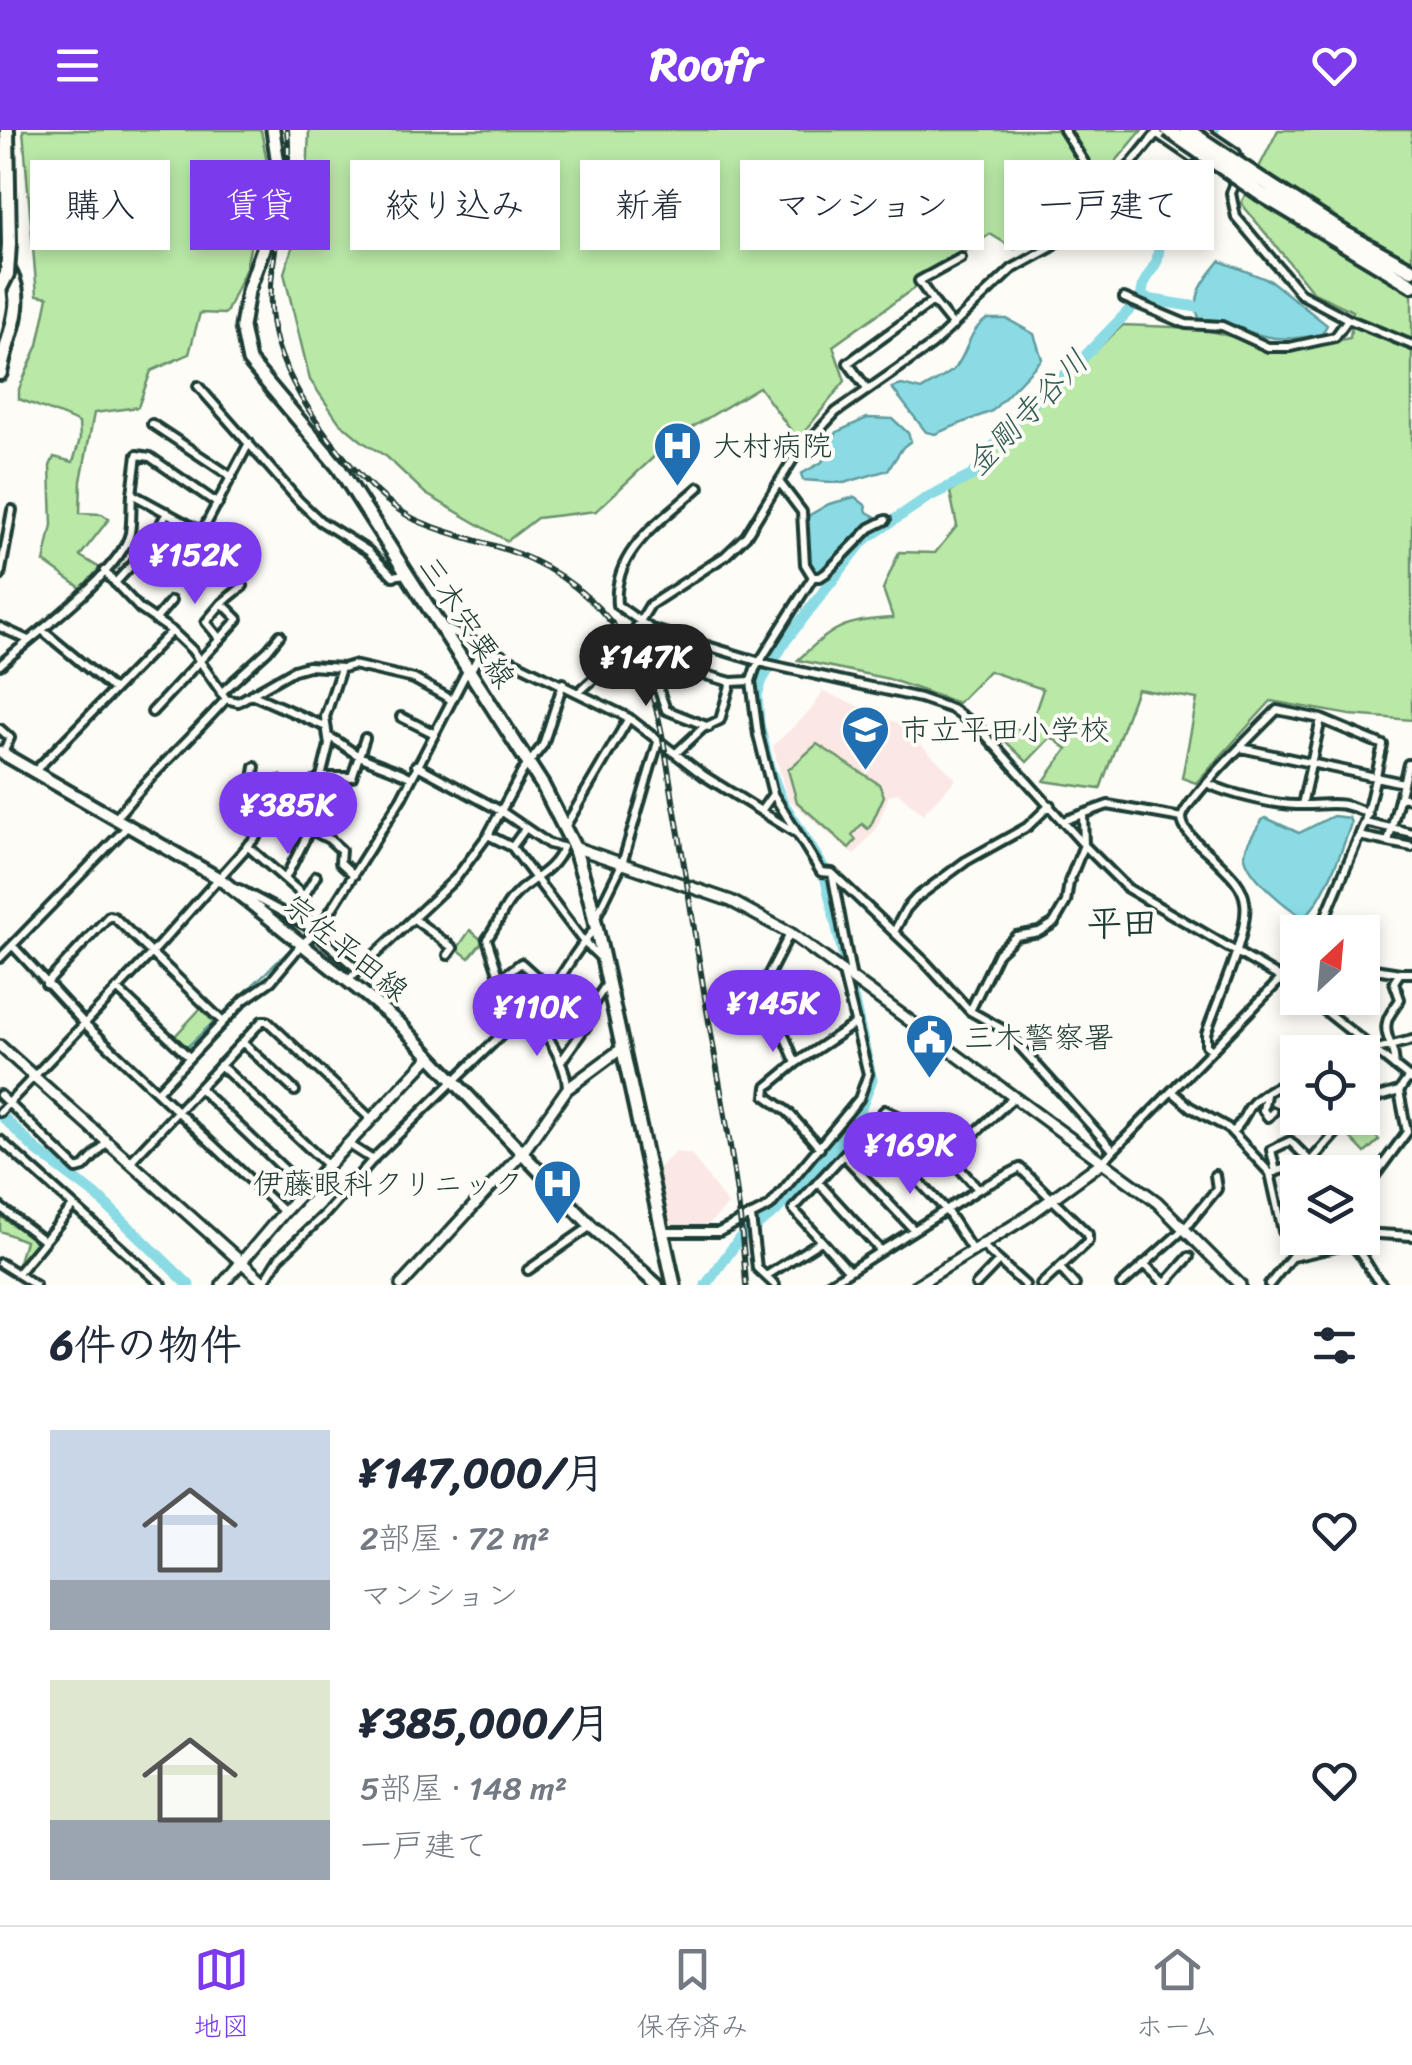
<!DOCTYPE html>
<html lang="ja">
<meta charset="utf-8">
<style>
body{margin:0;font-family:Sriracha,"Klee One",sans-serif;background:#f2f2f3;color:#1f2937;height:100vh;display:flex;flex-direction:column;font-size:38px;white-space:nowrap}
*{box-sizing:border-box;margin:0}
p{font-size:32px;color:#747a83}
.icon{flex:none;width:55px;height:55px;fill:none;stroke:currentColor;stroke-width:2;stroke-linecap:round;stroke-linejoin:round}
.map{position:relative;height:1155px;overflow:hidden}
.side{display:flex;flex-direction:column;background:#fff;flex:1}
.side>*{flex:none}
.guide{position:absolute;left:30px;top:30px;width:1352px;height:90px;display:flex;gap:20px}
.needle{width:65px;rotate:26deg}
.controls{position:absolute;left:1280px;top:785px;display:grid;gap:20px}
.controls a{display:grid;place-items:center;width:100px;height:100px;border-radius:0px;background:#fff;box-shadow:0 5px 15px #0003;font-size:50px}
.price{position:absolute;translate:-50% -85px;padding:0 22px;border-radius:35px;background:#7c3aed;color:#fff;font-size:32px;line-height:65px;filter:drop-shadow(0 2px 5px #0008)}
.price::after{content:'';position:absolute;left:50%;top:60px;width:30px;height:22px;margin-left:-15px;background:inherit;clip-path:polygon(0 0,100% 0,50% 100%)}
.price.on{background:#222;color:#fff}
ul{padding:0;list-style:none}
li{display:flex;align-items:center;gap:30px;height:250px;padding:0 50px}
li span{display:grid;place-items:center;flex:none;width:280px;height:200px;border-radius:0px;color:#555}
li>.icon{margin-inline-start:auto}
span .icon{width:120px;height:120px;fill:#fffc;stroke-width:1}
li b{font-size:42px}
h2{display:flex;justify-content:space-between;align-items:center;height:120px;padding:0 50px;font-size:42px}
.chip{padding:0 35px;border-radius:0px;background:#fff;box-shadow:0 5px 15px #0003;font-size:35px;line-height:90px}
.chip.on{background:#7c3aed;color:#fff}
header{display:flex;justify-content:space-between;align-items:center;height:130px;padding:0 50px;background:#7c3aed;color:#fff;font-size:45px;font-weight:700}
.tabs{display:flex;justify-content:space-around;align-items:center;height:140px;border-top:2px solid #e0e1e3;background:#fff;font-size:28px;color:#747a83}
.tabs a{display:grid;justify-items:center;gap:5px}
.tabs .on{color:#7c3aed}
.map>svg:first-child{display:block}
</style>
<header><svg class="icon" aria-label="menu" viewBox="0 0 24 24"><path d="M4 6h16M4 12h16M4 18h16"/></svg>Roofr<svg class="icon" aria-label="heart" viewBox="0 0 24 24"><path d="M12 20l-8-8c-3-5 5-10 8-4 3-6 11-1 8 4z"/></svg></header>
<div class="map">
<svg width="1412" height="1155" viewBox="0 0 1412 1155">
<rect width="100%" height="100%" fill="#fdfcf7"/>
<filter id="ink" filterUnits="userSpaceOnUse"><feTurbulence type="fractalNoise" baseFrequency=".01" numOctaves="2"/><feDisplacementMap in="SourceGraphic" scale="20" xChannelSelector="R" yChannelSelector="G"/><feConvolveMatrix kernelMatrix="1 2 1 2 8 2 1 2 1" color-interpolation-filters="sRGB"/></filter>
<g filter="url(#ink)">
<path fill="#fbe8e4" d="M823,561L900,594L956,649L923,684L898,663L889,665L876,699L854,725L787,668L773,616L812,579Z
M676,1022L691,1024L728,1075L704,1099L667,1097L669,1088L658,1064L654,1042Z"/>
<path fill="#b9e8a7" stroke="#6c926e" stroke-width="2.5" d="M23,0H261L267,33L246,138L227,181L224,184L200,183L189,224L151,241L138,277L94,283L81,351L80,383L102,384L109,389L80,426L100,438L81,458L44,432L52,395L50,336L54,327L73,332L80,309L79,293C59,283 39,277 19,269V259L38,215L48,167L37,165Z
M309,0H1142L1087,66L1015,119L990,104L833,216L845,251L798,310L759,257L673,309L596,381L537,388L507,411L426,364L387,327L363,312L339,292L310,250L284,143L306,75Z
M1278,0H1412V590L1350,585L1271,571L1196,653L1182,648L1197,569L1137,559L1100,659L1044,651L1067,619L1051,607L1027,632L1001,607L1008,596L1028,603L1043,559L989,541L958,573L889,549L798,530C833,497 845,490 893,488L883,459L899,422L935,423L957,396L950,362L984,340L1008,301L1123,195L1199,198L1286,221L1350,208L1353,181L1314,163L1241,73Z
M817,614L879,654L884,666L871,695L868,699L862,694L852,705L856,710L849,718L797,672L788,640Z
M470,800L483,811L469,828L457,819Z
M201,878L217,897L192,922L175,906Z
M888,988L920,1004L936,1021L913,1042L876,1004Z
M1355,993L1365,1002L1369,999L1379,1010L1365,1023L1345,1002Z
M0,1086L39,1113L20,1137L18,1135L25,1111L0,1101Z"/>
<path fill="#8bdbe5" stroke="#609c9e" stroke-width="2.5" d="M1220,131L1271,151L1327,195L1322,204C1301,208 1284,211 1264,206C1240,201 1224,188 1199,189C1191,165 1205,149 1220,131Z
M987,189H1007L1034,204L1042,229L992,281L935,304L926,302L892,258L902,255L921,260C932,253 948,246 956,237C969,220 968,201 987,189Z
M867,288L893,289L908,303L911,311L903,317L888,340L844,353L803,350L801,344L822,332L837,302Z
M855,367L865,375L867,382L876,387L819,443H814L807,427L808,386L829,374Z
M1333,686L1349,688L1351,693C1344,716 1321,777 1303,787C1286,777 1250,748 1245,727C1243,717 1257,699 1262,690L1266,688L1299,703Z"/>
<g fill="none" stroke-linecap="round" stroke-linejoin="round">
<path stroke="#609c9e" stroke-width="2.5" d="M357,841L395,879
M90,892L123,859L186,918L294,816
M2,986L15,970
M628,1121L636,1130"/>
<path stroke="#8bdbe5" stroke-width="11" d="M1141,168L1197,177
M0,984L36,1020L96,1065L189,1155
M706,1155L739,1109L776,1081L842,1008L857,988L872,950L823,737L782,671L769,637L759,594L757,565L762,550L786,510L863,411L928,367L971,346L983,334L1004,300L1082,229L1141,168L1144,153L1157,131L1166,75L1214,0"/>
<defs>
<path id="minor" d="M1064,0L1105,66
M1202,0L1236,23L1240,32
M1156,3L1191,27L1197,17
M1237,49L1231,63L1236,87L1301,164L1348,189L1412,215
M1124,168L1186,194L1222,196L1268,217H1290L1335,207L1348,189
M933,171L919,151L961,128
M198,256L299,371L320,391L368,421L393,446L405,444
M867,259L848,233L933,171L953,196
M152,294L232,347
M780,353L802,382L805,434L813,447L755,539L751,551L758,605L773,664L821,742L832,743L852,849
M699,357C663,390 612,420 617,475L651,499L767,534L920,568L952,579L980,599L1084,715L1127,758L1298,858
M132,364L137,325L150,327L218,374
M104,441L140,479L172,501L192,520L226,569L238,572L294,540L308,536L343,538L353,535L414,549L452,570
M192,445L193,424L202,402
M0,446L12,380
M813,447H820L826,443L870,398L886,390
M115,453L150,415L167,382
M155,490L171,471
M441,496L629,588L703,645L796,703
M0,497L28,510
M43,501L113,559
M631,503L648,529L666,580L709,597
M220,509L238,489L222,473
M649,529L731,552
M0,535C30,508 122,441 130,403C132,391 131,377 132,364L202,402L249,313
M470,542L484,516
M579,562L619,526L650,475L725,426L746,406L795,326L836,282L932,215L1012,139L1052,117L1105,66L1159,0
M221,563L268,520L280,505
M251,564L324,596
M152,582L220,509L206,492L222,473L243,456
M401,587L433,603
M0,599L10,608L3,623
M329,607C343,613 352,624 364,628C380,635 395,639 410,647
M1241,618L1403,653
M676,623L703,598L720,590L731,552L751,551
M416,635L501,681L549,714L562,717
M255,637L253,649L268,664
M35,641L172,501
M321,647H352L365,608
M279,651L268,664L277,682L329,709L341,720L340,732L354,745
M1209,654C1229,664 1275,675 1297,675C1328,676 1338,668 1368,684
M1400,667L1412,669
M1302,675L1321,589
M761,681L773,664
M116,688C149,645 190,610 226,569
M1063,691L1108,675L1182,688
M1365,692L1412,703
M565,697L629,588
M525,699L512,717L583,811L602,829
M488,705L512,717
M1359,706L1412,717
M1388,712L1408,634L1412,635
M247,716L304,766
M833,744L925,832L970,881L1006,901L1113,1020
M285,749L310,699L327,677
M239,759L306,795L357,839
M597,785L622,734L658,612
M414,789L453,818L448,825
M305,794L304,766L316,746
M894,802L906,779L916,768L966,731L1027,697L1050,675
M790,803L769,844L766,864L796,933L767,957L766,966L788,982L820,1018
M13,816L84,893L284,1082
M0,828L128,696
M1362,837L1400,843
M500,849L521,833L553,862
M348,850L456,748L488,705L522,642L543,615L563,553
M46,854L109,786L114,787L223,892
M117,859L189,927
M1309,868L1412,950
M970,881L998,823L1016,806L1039,802L1054,793L1066,772L1069,752L1084,715L1083,684
M519,886L500,849L487,809C496,797 500,786 508,774C524,749 551,747 563,717
M532,887C556,860 570,825 595,799
M242,912L295,961
M1212,920L1282,848L1298,824
M1362,923L1412,910
M562,930L592,888L594,873L606,855
M796,933L856,893
M220,935L327,1035
M1394,936C1397,920 1383,907 1387,892C1389,883 1396,877 1400,869L1394,852L1400,843H1412
M199,958L305,1059
M157,962L244,870L271,851L301,815L320,798L402,667L467,541
M1173,962L1190,977L1228,998L1270,1043
M0,965L77,1039L84,1037L106,1013
M1266,965L1263,980L1268,987L1273,982
M1362,972L1399,961L1409,947
M0,982L152,823L297,661L321,647L329,615L325,587L341,538
M1302,996L1311,988
M869,998L946,1080L972,1120
M1232,1002C1241,994 1242,990 1247,981C1256,964 1282,955 1298,945
M0,1010L162,1155
M348,1014L373,1030
M843,1025L914,1100
M949,1027L1013,968
M130,1032L262,891H267L371,989
M1102,1032L1212,920L1206,915V904C1216,873 1250,801 1245,772C1243,754 1227,741 1215,729C1205,719 1182,703 1182,688C1182,674 1262,595 1277,580L1321,589L1383,615L1365,692L1324,790L1314,802
M1276,1042L1271,1020L1290,1011L1321,1042
M818,1052L881,1121
M1362,1063L1407,1002L1399,961
M0,1077L44,1111
M751,1087L757,1138L775,1155
M663,1102H719L770,1076L859,969L868,944L843,843
M1362,1103L1412,1106
M982,1115L999,1131
M1293,1120L1283,1101L1270,1043L1311,1031L1349,988
M1293,1120L1299,1122L1338,1108
M1292,1127L1350,1114C1365,1124 1369,1143 1382,1155
M0,1133L35,1155
M1144,1134L1165,1153
M1060,1138L1075,1155
M528,1140L591,1096
M849,1141L793,1079L885,980L924,998L978,1059
M18,1143L73,1076
M766,1146L821,1111
M264,1152L279,1128L326,1083L376,1026L524,883C545,894 567,936 567,959
M827,1155L979,1059L1020,1038L1088,1104V1111L1041,1155
M976,1155L999,1131L1025,1155
M1121,1155L1185,1098L1217,1059L1215,1045
M1164,1155L1189,1127
M1269,1155L1292,1126"/>
<path id="tertiary" d="M574,717L731,771L790,803L1157,1072L1240,1155
M0,916L267,1155
M222,1155L284,1082L431,926
M401,1155L523,1022L567,959L621,919
M917,1155L1027,1087L1101,1033"/>
<path id="secondary" d="M0,622L220,749L363,863L400,894L591,1096L657,1155"/>
<path id="primary" d="M273,0L278,34L276,60L266,110L248,161L242,197L249,231L339,338L543,656L574,717L590,769L674,1155"/>
<path id="motorway" d="M7,0L9,114
M1268,54L1346,104L1412,140
M1261,64L1412,155
M0,243C8,200 32,167 1,130"/>
</defs>
<use href="#minor" stroke="#1f3d34" stroke-width="14"/>
<use href="#tertiary" stroke="#1f3d34" stroke-width="16"/>
<use href="#secondary" stroke="#1f3d34" stroke-width="18"/>
<use href="#primary" stroke="#1f3d34" stroke-width="19"/>
<use href="#motorway" stroke="#1f3d34" stroke-width="20"/>
<use href="#minor" stroke="#fdfcf7" stroke-width="6"/>
<use href="#tertiary" stroke="#fdfcf7" stroke-width="9"/>
<use href="#secondary" stroke="#fdfcf7" stroke-width="10"/>
<use href="#primary" stroke="#fdfcf7" stroke-width="11"/>
<use href="#motorway" stroke="#fdfcf7" stroke-width="12"/>
<defs>
<path id="rail" d="M287,0C295,69 260,133 274,202C285,261 362,364 416,390C449,405 484,411 516,423C559,440 595,469 622,506C658,554 664,613 673,670C684,729 692,789 702,849C718,951 740,1052 746,1155"/>
</defs>
<use href="#rail" stroke="#1f3d34" stroke-width="6"/>
<use href="#rail" stroke="#fdfcf7" stroke-width="2.5" stroke-dasharray="8" stroke-linecap="butt"/>
<defs>
<path id="motorway-bridge" d="M1168,0L1261,64
M1187,0L1268,54
M0,158L7,144L9,114"/>
</defs>
<use href="#motorway-bridge" stroke="#1f3d34" stroke-width="20" stroke-linecap="butt"/>
<use href="#motorway-bridge" stroke="#fdfcf7" stroke-width="12"/>
</g>
</g>
<defs>
<symbol id="hospital-pin" viewBox="-11 -11 22 30"><path d="M0 17L-7.5 6A9.5 9.5 0 1 1 7.5 6Z" fill="#1f6fb2" stroke="#fdfcf7"/><path d="M-5-5h3v3.5h4V-5h3V5h-3V1.5h-4V5h-3Z" fill="#fff"/></symbol>
<symbol id="school-pin" viewBox="-11 -11 22 30"><path d="M0 17L-7.5 6A9.5 9.5 0 1 1 7.5 6Z" fill="#1f6fb2" stroke="#fdfcf7"/><path d="M0-5L7-2L0 1L-7-2ZM-4 1L0 2.5L4 1V4Q0 6-4 4Z" fill="#fff"/></symbol>
<symbol id="civic-pin" viewBox="-11 -11 22 30"><path d="M0 17L-7.5 6A9.5 9.5 0 1 1 7.5 6Z" fill="#1f6fb2" stroke="#fdfcf7"/><path d="M-.6-6.5H3V-4.5H.6V-3L4-1V1h2V6H-6V1h2V-1L-.6-3ZM-1.2 2.5V6h2.4V2.5Z" fill="#fff"/></symbol>
</defs>
<g fill-rule="evenodd">
<use href="#hospital-pin" x="650" y="288" width="55" height="75"/>
<use href="#school-pin" x="838" y="572" width="55" height="75"/>
<use href="#civic-pin" x="902" y="880" width="55" height="75"/>
<use href="#hospital-pin" x="530" y="1026" width="55" height="75"/>
</g>
<g text-anchor="middle" dominant-baseline="central" stroke-width="8" stroke-linejoin="round" paint-order="stroke">
<g font-size="30" fill="#1f3d34" stroke="#fdfcf7" text-anchor="start">
<text x="712" y="316">大村病院</text>
<text x="900" y="600">市立平田小学校</text>
<text x="964" y="908">三木警察署</text>
<text x="523" y="1054" text-anchor="end">伊藤眼科クリニック</text>
</g>
<g font-size="30" fill="#1f3d34" stroke="#fdfcf7">
<text transform="translate(467 492) rotate(57)">三木宍粟線</text>
<text transform="translate(346 818) rotate(39)">宗佐平田線</text>
</g>
<g font-size="32" font-style="italic" fill="#355d57" stroke="#fdfcf7">
<text transform="translate(1027 283) rotate(-46)">金剛寺谷川</text>
</g>
<g font-size="35" font-weight="bold" fill="#1f3d34" stroke="#fdfcf7">
<text x="1122" y="793">平田</text>
</g>
</g>
</svg>
<div class="controls">
<a><svg class="needle" viewBox="-14 -14 28 28"><path d="M0-13l5 13h-10z" fill="#e53935"/><path d="M0 13l5-13h-10z" fill="#747a83"/></svg></a>
<a><svg class="icon" aria-label="locate" viewBox="0 0 24 24"><circle cx="12" cy="12" r="6"/><path d="M12 2v4M12 18v4M2 12h4M18 12h4"/></svg></a>
<a><svg class="icon" aria-label="layers" viewBox="0 0 24 24"><path d="M12 4l9 5-9 5-9-5zM3 14l9 5 9-5"/></svg></a>
</div>
<b class="price" style="left:195px;top:477px">¥152K</b>
<b class="price on" style="left:646px;top:579px">¥147K</b>
<b class="price" style="left:288px;top:727px">¥385K</b>
<b class="price" style="left:773px;top:925px">¥145K</b>
<b class="price" style="left:537px;top:929px">¥110K</b>
<b class="price" style="left:910px;top:1067px">¥169K</b>
<div class="guide">
<a class="chip">購入</a>
<a class="chip on">賃貸</a>
<a class="chip">絞り込み</a>
<a class="chip">新着</a>
<a class="chip">マンション</a>
<a class="chip">一戸建て</a>
</div>
</div>
<section class="side">
<h2>6件の物件<svg class="icon" aria-label="filters" viewBox="0 0 24 24"><path d="M4 7h16M4 17h16"/><circle cx="9" cy="7" r="2"/><circle cx="15" cy="17" r="2"/></svg></h2>
<ul>
<li><span style="background:linear-gradient(#c9d6e8 75%,#9aa5b1 0)"><svg class="icon" aria-label="home" viewBox="0 0 24 24"><path d="M3 11l9-7 9 7M6 9v11h12V9"/></svg></span><div><b>¥147,000/月</b><p>2部屋 · 72 m²</p><p>マンション</p></div><svg class="icon" aria-label="heart" viewBox="0 0 24 24"><path d="M12 20l-8-8c-3-5 5-10 8-4 3-6 11-1 8 4z"/></svg></li>
<li><span style="background:linear-gradient(#dfe7d0 70%,#9aa5b1 0)"><svg class="icon" aria-label="home" viewBox="0 0 24 24"><path d="M3 11l9-7 9 7M6 9v11h12V9"/></svg></span><div><b>¥385,000/月</b><p>5部屋 · 148 m²</p><p>一戸建て</p></div><svg class="icon" aria-label="heart" viewBox="0 0 24 24"><path d="M12 20l-8-8c-3-5 5-10 8-4 3-6 11-1 8 4z"/></svg></li>
</ul>
</section>
<nav class="tabs">
<a class="on"><svg class="icon" aria-label="map" viewBox="0 0 24 24"><path d="M3 6l6-2 6 2 6-2v14l-6 2-6-2-6 2zM9 4v14M15 6v14"/></svg>地図</a>
<a><svg class="icon" aria-label="saved" viewBox="0 0 24 24"><path d="M7 4h10v16l-5-4-5 4z"/></svg>保存済み</a>
<a><svg class="icon" aria-label="home" viewBox="0 0 24 24"><path d="M3 11l9-7 9 7M6 9v11h12V9"/></svg>ホーム</a>
</nav>
